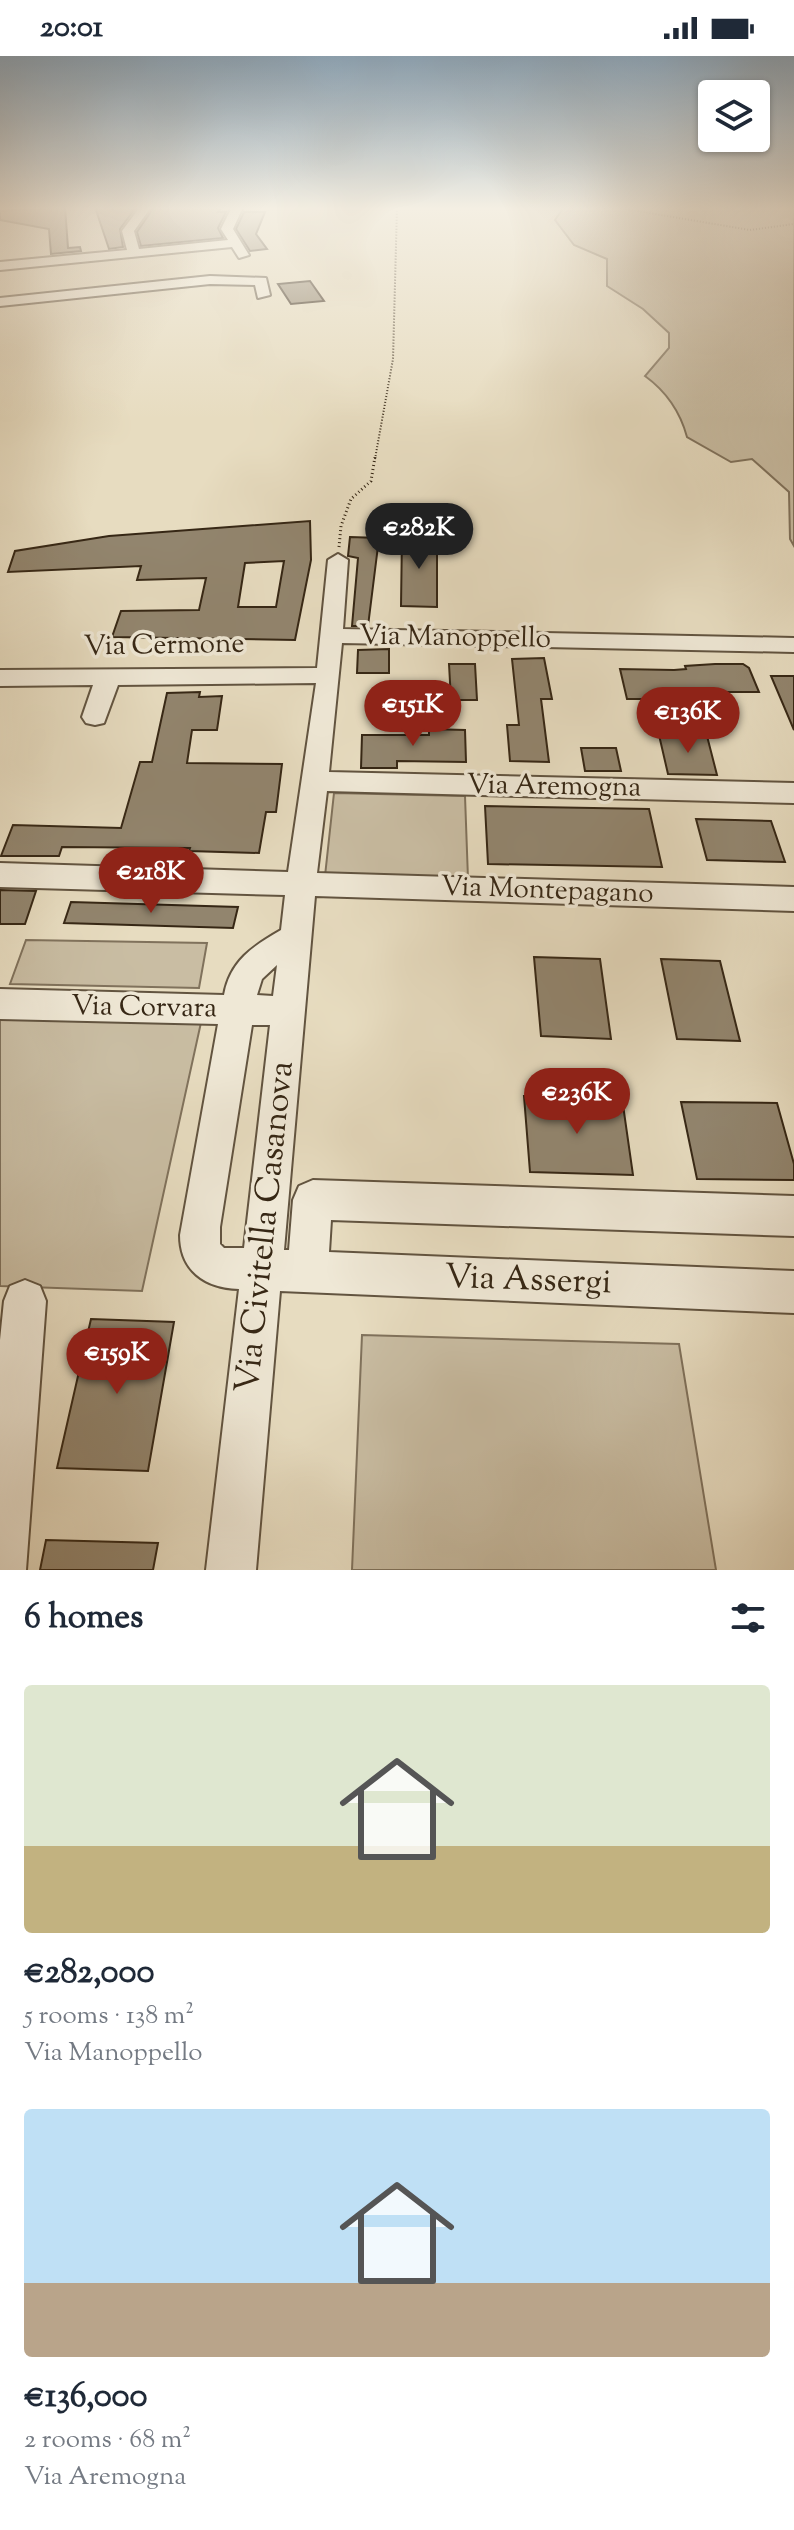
<!DOCTYPE html>
<meta charset="utf-8">
<style>
body{margin:0;font-family:"Sorts Mill Goudy",serif;background:#f2f2f3;color:#1f2937;height:100vh;display:flex;flex-direction:column;font-size:30px;white-space:nowrap}
*{box-sizing:border-box;margin:0}
p{font-size:26px;color:#747a83}
.icon{flex:none;width:44px;height:44px;fill:none;stroke:currentColor;stroke-width:2;stroke-linecap:round;stroke-linejoin:round}
.map{position:relative;height:1514px;overflow:hidden}
.drawer{display:flex;flex-direction:column;background:#fff;flex:1}
.drawer>*{flex:none}
.buttons{position:absolute;left:698px;top:24px;display:grid;gap:16px}
.buttons a{display:grid;place-items:center;width:72px;height:72px;border-radius:8px;background:#fff;box-shadow:0 2px 6px #0004;font-size:40px}
.price{position:absolute;translate:-50% -68px;padding:0 18px;border-radius:28px;background:#8f2418;color:#fff;font-size:26px;line-height:52px;filter:drop-shadow(0 2px 4px #0008)}
.price::after{content:'';position:absolute;left:50%;top:48px;width:24px;height:18px;margin-left:-12px;background:inherit;clip-path:polygon(0 0,100% 0,50% 100%)}
.price.on{background:#222;color:#fff}
ul{padding:0;list-style:none}
li{display:grid;align-content:center;gap:16px;height:424px;padding:0 24px}
li span{display:grid;place-items:center;height:248px;border-radius:8px;color:#555}
li>.icon{margin-inline-start:auto}
span .icon{width:144px;height:144px;fill:#fffc;stroke-width:1}
li b{font-size:34px}
h2{display:flex;justify-content:space-between;align-items:center;height:96px;padding:0 24px;font-size:34px}
.status{display:flex;justify-content:space-between;align-items:center;height:56px;padding:0 40px;background:#fff;direction:ltr}
.status svg{height:22px;fill:currentColor}
.map>svg:first-child{display:block}
</style>
<div class="status"><b>20:01</b><svg viewBox="0 0 49 12"><path d="M0 12V9h3v3zM5 12V6h3v6zM10 12V3h3v9zM15 12V0h3v12zM26 1h20v11H26zM47 4h2v5h-2z"/></svg></div>
<div class="map">
<svg width="794" height="1514" viewBox="0 0 794 1514">
<rect width="100%" height="100%" fill="#e7dcc0"/>
<filter id="stains"><feTurbulence type="fractalNoise" baseFrequency=".0025" numOctaves="4"/><feColorMatrix values="0 0 0 0 .2 0 0 0 0 .09 0 0 0 0 .02 0 0 0 .5 -.17"/></filter>
<radialGradient id="worn" r=".72"><stop offset=".6" stop-color="#630" stop-opacity="0"/><stop offset="1" stop-color="#630" stop-opacity=".3"/></radialGradient>
<path fill="#c9bda3" stroke="#80725c" stroke-width="2" d="M564,151H794V490L790,483L789,436L752,403L731,406L687,381C680,355 667,336 645,320L669,292V277L643,253L607,230V203L574,189L555,164Z
M334,737L465,740L468,823L325,820Z
M26,884L207,887L199,932L10,928Z
M0,957L202,962L142,1235L0,1230Z
M362,1279L679,1288L716,1514H352Z"/>
<path fill="#92856e" stroke="#362715" stroke-width="2" fill-rule="evenodd" d="M65,151L68,192L80,191L81,195L51,198L49,173L0,164V155Z
M95,151H136L120,173L123,191L109,193Z
M154,151L221,152L218,156H226L218,172L223,182L141,190L137,176Z
M244,156H265L256,178L267,193L250,195L236,173Z
M310,225L324,245L291,248L278,228Z
M310,465L311,504L295,584L112,581L121,555L199,554L206,522L137,524L141,510L8,516L15,495L109,480ZM284,505L276,551H238L245,507Z
M402,479H437V551L401,550Z
M350,481L379,482L368,570H352L358,502L348,500Z
M389,593V617H357L358,594Z
M544,602L552,643H541L549,706L510,705L507,669H519L512,603Z
M449,608H475L477,644H451Z
M715,608H743L749,612L759,636H709L710,640L650,639L651,643H627L620,613L674,614L686,613L685,610Z
M771,620H794V674Z
M200,636L199,641L222,640L217,674H192L187,707L282,708L276,756H266L259,797L189,795L190,792L62,791L59,800H1L13,769L121,772L140,706H152L167,637Z
M429,673L465,674L466,706L397,705V712H361L362,679H429Z
M659,679L707,680L717,719L668,718Z
M581,692H616L621,715H585Z
M485,750L649,753L662,811L488,808Z
M696,763L771,765L785,806L707,804Z
M0,834L36,835L25,868H0Z
M71,846L238,851L233,872L64,867Z
M534,901L600,903L611,983L541,980Z
M661,903L720,905L740,985L677,983Z
M524,1040L622,1042L633,1119L530,1116Z
M681,1046L777,1047L794,1108V1124L697,1123Z
M91,1263L174,1266L148,1415L57,1412Z
M46,1484L158,1487L153,1514H40Z"/>
<g fill="none" stroke-linecap="round" stroke-linejoin="round">
<defs>
<path id="minor" d="M140,151H151L134,175L139,193L228,184L221,173L232,151H243L233,173L249,199L239,202L232,191L0,214V206L127,194L122,175Z
M210,220L266,222L270,239L258,242L255,229L210,228L0,250V242Z
M338,498L348,504L343,573L794,582V596L342,587L329,716L794,727V747L327,735L317,817L794,831V855L315,840L284,1194H289L293,1144L299,1130L313,1124L794,1140V1180L331,1164L329,1196L794,1215V1257L280,1235L256,1514H206L239,1233C205,1232 180,1215 180,1179L218,968L0,963V933L224,939C230,905 253,890 281,874L285,839L0,831V807L288,816L316,627L118,629L104,667L95,669L86,667L82,661L93,629L0,630V614L317,612L328,504ZM277,909L273,940L257,939L262,923ZM252,969H270L244,1192H224L220,1188V1171Z
M25,1224L40,1230L46,1245L26,1514H0V1284L4,1245L10,1230Z"/>
</defs>
<use href="#minor" stroke="#625440" stroke-width="4"/>
<path stroke="#362715" stroke-width="2" stroke-dasharray="1 2" stroke-linecap="butt" d="M614,151L750,174L794,168
M375,403L393,303L397,151"/>
<path stroke="#362715" stroke-width="3" stroke-dasharray="1 3" stroke-linecap="butt" d="M339,491L341,470L351,443L371,425L375,401"/>
<use href="#minor" fill="#efe8d6" fill-rule="evenodd"/>
</g>
<linearGradient id="sky" x2="0" y2="1"><stop stop-color="#8fabc1"/><stop offset="0.42" stop-color="#f4efe3"/><stop offset="1" stop-color="#f4efe3" stop-opacity="0"/></linearGradient>
<rect width="794" height="363" fill="url(#sky)"/>
<g text-anchor="middle" dominant-baseline="central" stroke-width="7" stroke-linejoin="round" paint-order="stroke">
<g font-size="28" fill="#362715" stroke="#efe8d6">
<text transform="translate(455 582) rotate(1)">Via Manoppello</text>
<text transform="translate(164 590) rotate(-1)">Via Cermone</text>
<text transform="translate(554 731) rotate(1)">Via Aremogna</text>
<text transform="translate(547 835) rotate(2)">Via Montepagano</text>
<text transform="translate(144 952) rotate(1)">Via Corvara</text>
</g>
<g font-size="34" fill="#362715" stroke="#efe8d6">
<text transform="translate(266 1171) rotate(-84)">Via Civitella Casanova</text>
<text transform="translate(528 1225) rotate(2)">Via Assergi</text>
</g>
</g>
<rect width="100%" height="100%" filter="url(#stains)"/>
<rect width="100%" height="100%" fill="url(#worn)"/>
</svg>
<div class="buttons">
<a><svg class="icon" aria-label="layers" viewBox="0 0 24 24"><path d="M12 4l9 5-9 5-9-5zM3 14l9 5 9-5"/></svg></a>
</div>
<b class="price on" style="left:419px;top:515px">€282K</b>
<b class="price" style="left:413px;top:692px">€151K</b>
<b class="price" style="left:688px;top:699px">€136K</b>
<b class="price" style="left:151px;top:859px">€218K</b>
<b class="price" style="left:577px;top:1080px">€236K</b>
<b class="price" style="left:117px;top:1340px">€159K</b>
</div>
<section class="drawer">
<h2>6 homes<svg class="icon" aria-label="filters" viewBox="0 0 24 24"><path d="M4 7h16M4 17h16"/><circle cx="9" cy="7" r="2"/><circle cx="15" cy="17" r="2"/></svg></h2>
<ul>
<li><span style="background:linear-gradient(#dfe7d0 65%,#c2b280 0)"><svg class="icon" aria-label="home" viewBox="0 0 24 24"><path d="M3 11l9-7 9 7M6 9v11h12V9"/></svg></span><div><b>€282,000</b><p>5 rooms · 138 m²</p><p>Via Manoppello</p></div></li>
<li><span style="background:linear-gradient(#bfe0f5 70%,#b9a48a 0)"><svg class="icon" aria-label="home" viewBox="0 0 24 24"><path d="M3 11l9-7 9 7M6 9v11h12V9"/></svg></span><div><b>€136,000</b><p>2 rooms · 68 m²</p><p>Via Aremogna</p></div></li>
</ul>
</section>
